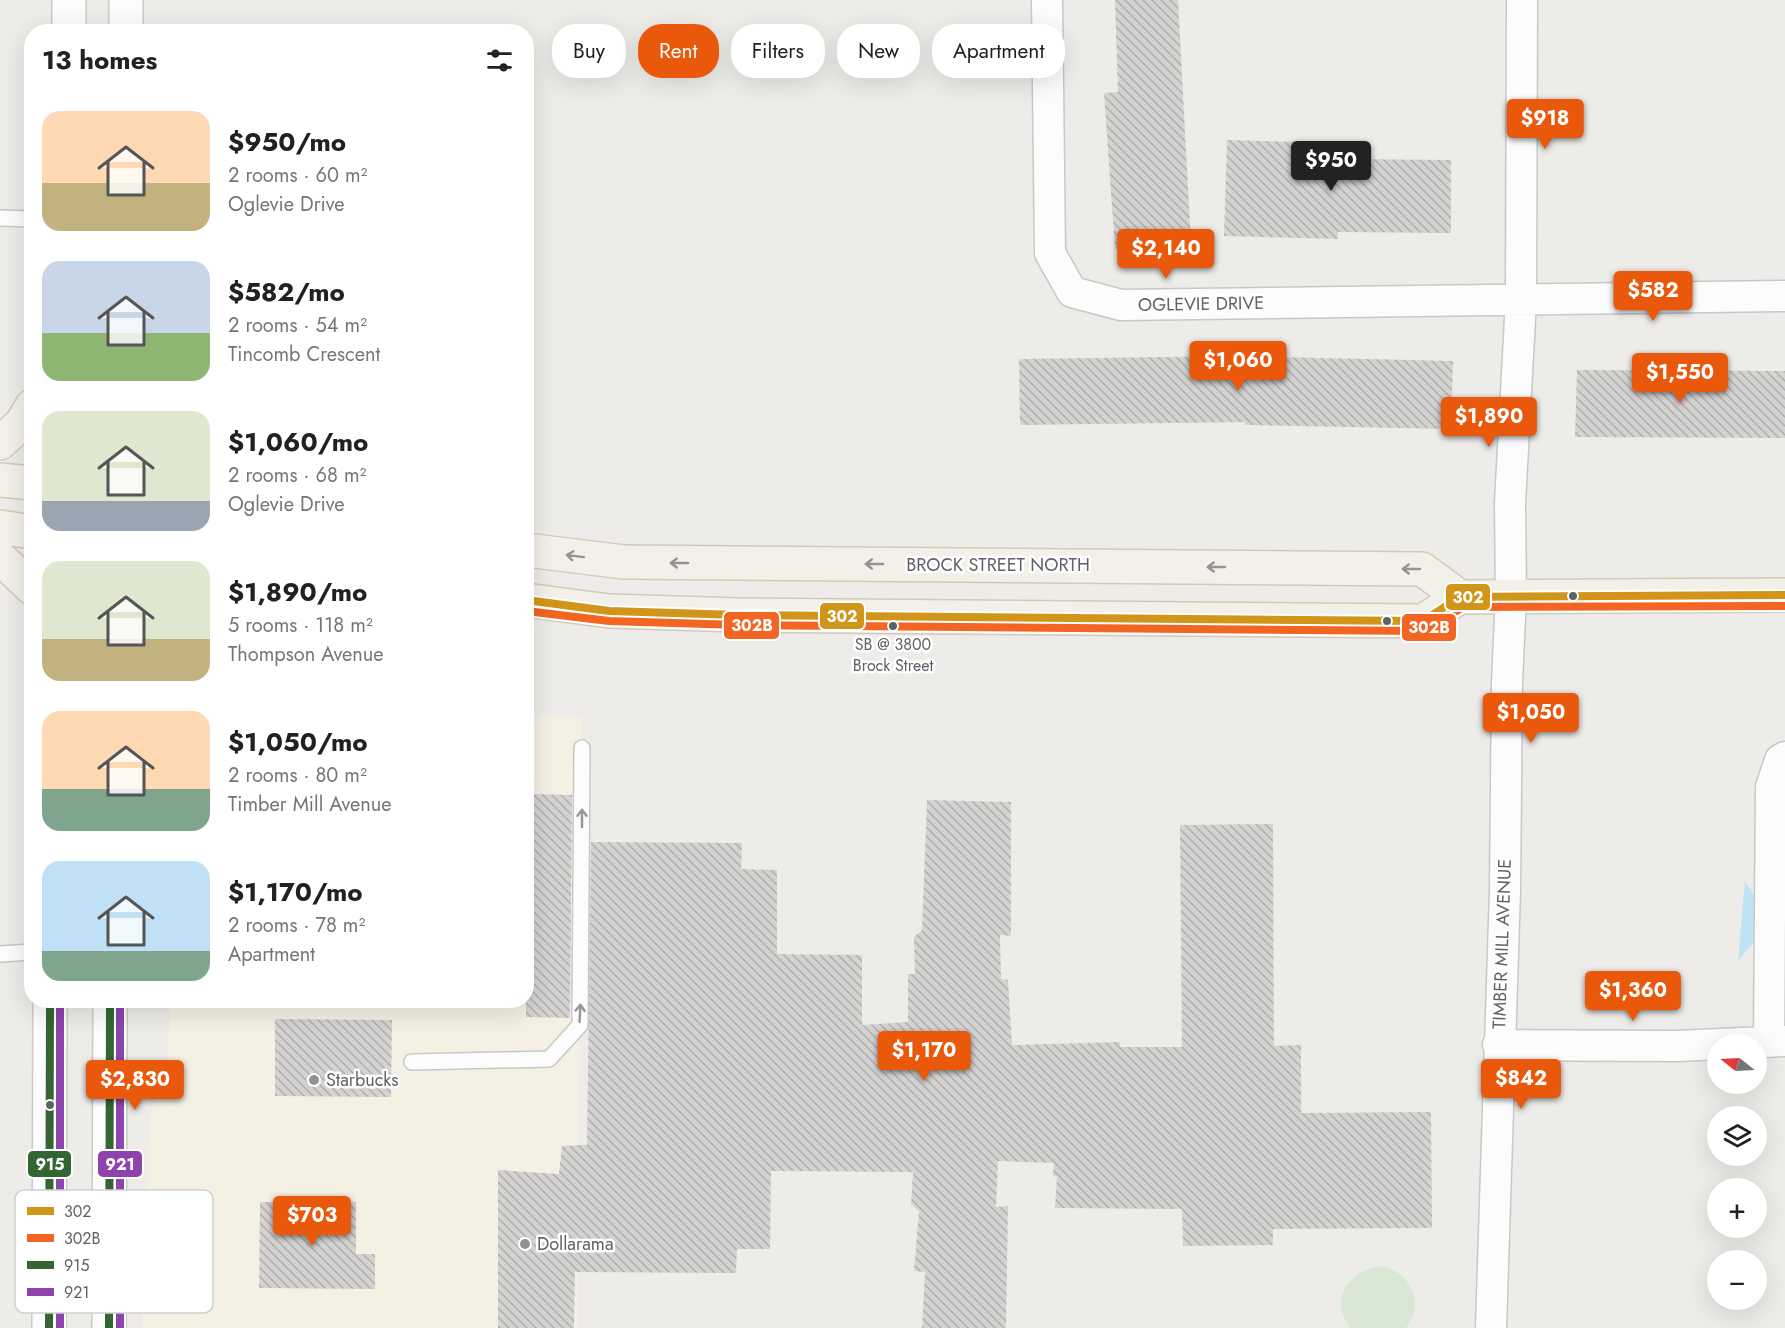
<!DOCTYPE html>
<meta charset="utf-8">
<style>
body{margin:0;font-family:Jost,sans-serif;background:#f2f2f2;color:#202124;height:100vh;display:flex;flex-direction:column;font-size:22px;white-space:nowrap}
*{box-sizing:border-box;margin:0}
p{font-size:20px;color:#757577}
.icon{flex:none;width:33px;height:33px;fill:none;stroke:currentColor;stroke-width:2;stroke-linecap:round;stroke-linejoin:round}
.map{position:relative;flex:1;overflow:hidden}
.sheet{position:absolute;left:24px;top:24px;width:510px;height:984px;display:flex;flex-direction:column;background:#fff;border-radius:24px;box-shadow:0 6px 24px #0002}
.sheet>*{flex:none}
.top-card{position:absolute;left:552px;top:24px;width:570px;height:54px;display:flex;gap:12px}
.needle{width:39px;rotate:288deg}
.buttons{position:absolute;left:1707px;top:1034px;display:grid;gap:12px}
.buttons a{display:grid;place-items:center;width:60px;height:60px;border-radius:50%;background:#fff;box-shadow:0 6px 24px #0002;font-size:30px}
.price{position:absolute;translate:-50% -51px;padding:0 14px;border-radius:6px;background:#ea580c;color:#fff;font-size:20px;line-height:39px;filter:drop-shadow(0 2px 3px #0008)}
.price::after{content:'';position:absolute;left:50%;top:36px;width:18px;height:14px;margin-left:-9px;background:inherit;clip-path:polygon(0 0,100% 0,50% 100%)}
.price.on{background:#222;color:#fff}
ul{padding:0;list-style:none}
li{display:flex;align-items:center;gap:18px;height:150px;padding:0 18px}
li span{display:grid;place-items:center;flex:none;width:168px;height:120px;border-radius:18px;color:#555}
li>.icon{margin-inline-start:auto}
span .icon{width:72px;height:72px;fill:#fffc;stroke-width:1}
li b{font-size:26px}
h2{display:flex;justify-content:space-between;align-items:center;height:72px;padding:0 18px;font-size:26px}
.chip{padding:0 21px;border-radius:24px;background:#fff;box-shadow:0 6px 24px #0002;font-size:21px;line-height:54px}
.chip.on{background:#ea580c;color:#fff}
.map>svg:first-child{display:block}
</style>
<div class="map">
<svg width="1785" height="1328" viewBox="0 0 1785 1328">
<defs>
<pattern id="building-back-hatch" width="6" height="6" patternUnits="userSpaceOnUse" patternTransform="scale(1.5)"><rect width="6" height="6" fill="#d4d3d2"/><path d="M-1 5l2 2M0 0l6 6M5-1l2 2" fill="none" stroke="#afafae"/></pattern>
</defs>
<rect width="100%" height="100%" fill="#edece9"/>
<path fill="#f5f0e4" d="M527,715L582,718L577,1328H142L150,1117L167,1065L171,1001L526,1000Z"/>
<path fill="#d8e8d5" d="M1383,1266C1412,1275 1425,1303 1406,1328H1351C1327,1299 1350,1268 1383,1266Z"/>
<path fill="#c0e2f5" d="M1745,881L1770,922L1738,961Z"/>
<path fill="url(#building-back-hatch)" d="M1115,0H1178L1191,244L1115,249L1104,93L1118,92Z
M1227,140L1341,143L1340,159L1451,160V233L1338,232V239L1224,236Z
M1237,356L1453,361L1451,429L1245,425V422L1020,425L1019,359Z
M1577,370L1785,371V438L1575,437Z
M526,794L572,795L570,1018L526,1017Z
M927,800L1011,802V936L1000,935L1001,979L1008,980L1012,1045L1120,1042V1047H1182L1180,825L1273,824L1274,1046L1301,1045V1113L1431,1112L1432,1228L1273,1229V1245L1183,1246L1182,1209L1055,1208L1057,1177L1053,1176L1054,1163L998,1161L996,1207L1008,1206L1006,1328H922L925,1272L914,1271L919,1211L911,1204L913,1172L771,1171L770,1249H737L736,1273L575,1272L574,1328H498V1170L559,1174L562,1146L587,1145L591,842L742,843L741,869L777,870V954L862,955V1025L908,1022V974H915L914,937L922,930Z
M275,1019L392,1020L391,1097L275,1096Z
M260,1202H356V1254H375V1289L259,1288Z"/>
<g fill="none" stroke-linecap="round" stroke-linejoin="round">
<defs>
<path id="service" d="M0,218L32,219
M0,954L32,952
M412,1062L549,1059L580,1025L582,748"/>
<path id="minor" d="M1047,0L1050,253L1072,292L1121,305L1785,296
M1769,1040L1771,787L1780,760L1785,757
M1498,1045L1677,1046L1785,1041
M1491,1328L1505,890L1507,682L1511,596L1510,503L1521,300L1522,0"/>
<path id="secondary" d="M69,32V0
M126,32V0
M49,1328L50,1000
M109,1328L110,1000"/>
<path id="primary" d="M0,443L22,423L32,406
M0,480L32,483
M0,527L32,532
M526,550L624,562L1422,569L1460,597
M0,558L32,588
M526,600L609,611L739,615L1423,621L1460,597L1785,595"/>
</defs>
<use href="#service" stroke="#c8c8c8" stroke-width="18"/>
<use href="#minor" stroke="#c8c8c8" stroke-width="33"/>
<use href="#secondary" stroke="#cacaca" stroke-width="36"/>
<use href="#primary" stroke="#d3cab9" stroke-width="36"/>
<use href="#service" stroke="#fcfcfc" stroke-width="15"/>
<use href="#minor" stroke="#fcfcfc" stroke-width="30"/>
<use href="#secondary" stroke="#fcfcfc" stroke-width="33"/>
<use href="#primary" stroke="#f3f0e9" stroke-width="33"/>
<defs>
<path id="bus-1" d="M526,600L609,611L739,615L1423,621L1460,597L1785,595"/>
<path id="bus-2" d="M526,611L609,621L739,625L1423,631L1463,607L1785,606"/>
<path id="bus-3" d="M49,1328L50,1000
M109,1328L110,1000"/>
<path id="bus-4" d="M60,1328V1000
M120,1328V1000"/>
</defs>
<use href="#bus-1" stroke="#fff" stroke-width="12"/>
<use href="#bus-2" stroke="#fff" stroke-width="12"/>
<use href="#bus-3" stroke="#fff" stroke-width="12"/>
<use href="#bus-4" stroke="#fff" stroke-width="12"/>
<use href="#bus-1" stroke="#d1951a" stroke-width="8"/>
<use href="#bus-2" stroke="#f26522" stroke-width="8"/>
<use href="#bus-3" stroke="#363" stroke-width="8"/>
<use href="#bus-4" stroke="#8e44ad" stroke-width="8"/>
</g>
<defs><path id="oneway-shaft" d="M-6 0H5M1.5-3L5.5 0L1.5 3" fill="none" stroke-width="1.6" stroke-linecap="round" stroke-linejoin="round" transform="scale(1.5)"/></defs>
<g stroke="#929494">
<use href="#oneway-shaft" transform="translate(575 556) rotate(-173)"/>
<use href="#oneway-shaft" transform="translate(679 563) rotate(-180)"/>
<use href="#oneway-shaft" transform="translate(874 564) rotate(-180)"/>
<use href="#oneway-shaft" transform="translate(1216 567) rotate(-180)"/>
<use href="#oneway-shaft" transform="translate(1411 569) rotate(-180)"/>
</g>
<g stroke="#95989a">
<use href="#oneway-shaft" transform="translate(582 818) rotate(-90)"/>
<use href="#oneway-shaft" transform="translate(580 1013) rotate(-87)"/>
</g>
<g fill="#5e6266" stroke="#fff" stroke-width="2">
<circle cx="1573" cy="596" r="5"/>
<circle cx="1387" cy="621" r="5"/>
<circle cx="893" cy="626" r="5"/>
<circle cx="50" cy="1105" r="5"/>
</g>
<g fill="#909294" stroke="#fff" stroke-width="2">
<circle cx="314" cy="1080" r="6"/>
<circle cx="525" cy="1244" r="6"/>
</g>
<g text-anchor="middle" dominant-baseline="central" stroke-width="5" stroke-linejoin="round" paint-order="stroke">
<g font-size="16" fill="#5e6266" stroke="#fff">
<text x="893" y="644">SB @ 3800<tspan x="893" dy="21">Brock Street</tspan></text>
</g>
<g font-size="18" fill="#5e6266" stroke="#fff">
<text transform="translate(1201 304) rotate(-1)">OGLEVIE DRIVE</text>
<text x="998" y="565">BROCK STREET NORTH</text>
<text transform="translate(1502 944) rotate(-88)">TIMBER MILL AVENUE</text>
</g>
<g font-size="18" fill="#5e6266" stroke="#fff" text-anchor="start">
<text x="326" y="1080">Starbucks</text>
<text x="537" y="1244">Dollarama</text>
</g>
</g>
<rect x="15" y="1190" width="198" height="123" rx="9" fill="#fff" stroke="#cfd0d1" stroke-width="1.5"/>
<rect x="27" y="1207" width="27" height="8" fill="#d1951a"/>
<rect x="27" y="1234" width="27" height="8" fill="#f26522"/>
<rect x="27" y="1261" width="27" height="8" fill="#363"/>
<rect x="27" y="1288" width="27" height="8" fill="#8e44ad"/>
<g font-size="16" fill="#5e6266">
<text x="64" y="1217">302</text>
<text x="64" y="1244">302B</text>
<text x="64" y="1271">915</text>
<text x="64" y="1298">921</text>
</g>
<g stroke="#fff" stroke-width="2">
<rect x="1445" y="583" width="46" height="28" rx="6" fill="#d1951a"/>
<rect x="819" y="602" width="46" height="28" rx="6" fill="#d1951a"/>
<rect x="723" y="611" width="57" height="29" rx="6" fill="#f26522"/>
<rect x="1401" y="613" width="56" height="29" rx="6" fill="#f26522"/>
<rect x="27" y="1150" width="45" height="28" rx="6" fill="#363"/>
<rect x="97" y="1150" width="46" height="28" rx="6" fill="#8e44ad"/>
</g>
<g font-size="16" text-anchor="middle" font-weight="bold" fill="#fff">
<text x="1468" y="603">302</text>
<text x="842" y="622">302</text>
<text x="752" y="631">302B</text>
<text x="1429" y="633">302B</text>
<text x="50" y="1170">915</text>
<text x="120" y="1170">921</text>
</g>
</svg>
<div class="buttons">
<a><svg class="needle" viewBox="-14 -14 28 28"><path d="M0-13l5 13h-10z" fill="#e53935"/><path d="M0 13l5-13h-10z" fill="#757577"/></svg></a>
<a><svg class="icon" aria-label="layers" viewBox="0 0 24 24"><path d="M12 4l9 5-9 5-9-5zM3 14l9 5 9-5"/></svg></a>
<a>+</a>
<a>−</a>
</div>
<b class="price" style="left:1545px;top:150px">$918</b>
<b class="price on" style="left:1331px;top:192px">$950</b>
<b class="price" style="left:1166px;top:280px">$2,140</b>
<b class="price" style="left:1653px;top:322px">$582</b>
<b class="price" style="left:1238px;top:392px">$1,060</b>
<b class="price" style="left:1680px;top:404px">$1,550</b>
<b class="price" style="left:1489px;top:448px">$1,890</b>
<b class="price" style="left:1531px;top:744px">$1,050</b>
<b class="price" style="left:1633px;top:1022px">$1,360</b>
<b class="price" style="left:924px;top:1082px">$1,170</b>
<b class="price" style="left:1521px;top:1110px">$842</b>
<b class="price" style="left:135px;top:1111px">$2,830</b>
<b class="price" style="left:312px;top:1247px">$703</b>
<div class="top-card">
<a class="chip">Buy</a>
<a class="chip on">Rent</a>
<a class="chip">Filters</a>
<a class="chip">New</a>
<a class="chip">Apartment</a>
</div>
<section class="sheet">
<h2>13 homes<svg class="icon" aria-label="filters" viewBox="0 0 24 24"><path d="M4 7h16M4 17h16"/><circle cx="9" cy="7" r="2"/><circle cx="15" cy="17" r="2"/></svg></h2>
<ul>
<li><span style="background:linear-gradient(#ffd9b3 60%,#c2b280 0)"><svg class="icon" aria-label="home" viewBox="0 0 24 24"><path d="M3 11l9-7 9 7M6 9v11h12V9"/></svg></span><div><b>$950/mo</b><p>2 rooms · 60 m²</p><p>Oglevie Drive</p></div></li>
<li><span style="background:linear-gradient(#c9d6e8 60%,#8fb573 0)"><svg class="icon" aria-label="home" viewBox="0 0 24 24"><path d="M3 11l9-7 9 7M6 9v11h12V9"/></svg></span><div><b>$582/mo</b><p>2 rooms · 54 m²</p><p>Tincomb Crescent</p></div></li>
<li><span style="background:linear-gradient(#dfe7d0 75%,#9aa5b1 0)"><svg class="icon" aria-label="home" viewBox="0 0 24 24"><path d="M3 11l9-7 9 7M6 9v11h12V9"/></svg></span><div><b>$1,060/mo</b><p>2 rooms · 68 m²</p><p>Oglevie Drive</p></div></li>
<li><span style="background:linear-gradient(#dfe7d0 65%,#c2b280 0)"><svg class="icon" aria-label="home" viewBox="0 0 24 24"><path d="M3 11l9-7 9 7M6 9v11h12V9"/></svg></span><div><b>$1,890/mo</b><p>5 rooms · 118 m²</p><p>Thompson Avenue</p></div></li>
<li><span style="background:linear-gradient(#ffd9b3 65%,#7fa58c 0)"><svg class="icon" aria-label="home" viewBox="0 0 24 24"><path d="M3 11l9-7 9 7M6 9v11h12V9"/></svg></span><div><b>$1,050/mo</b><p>2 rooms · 80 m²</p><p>Timber Mill Avenue</p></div></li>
<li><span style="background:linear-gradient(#bfe0f5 75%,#7fa58c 0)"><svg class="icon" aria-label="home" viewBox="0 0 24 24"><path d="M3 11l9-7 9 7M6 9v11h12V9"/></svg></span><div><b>$1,170/mo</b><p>2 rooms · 78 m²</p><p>Apartment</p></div></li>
</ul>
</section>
</div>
